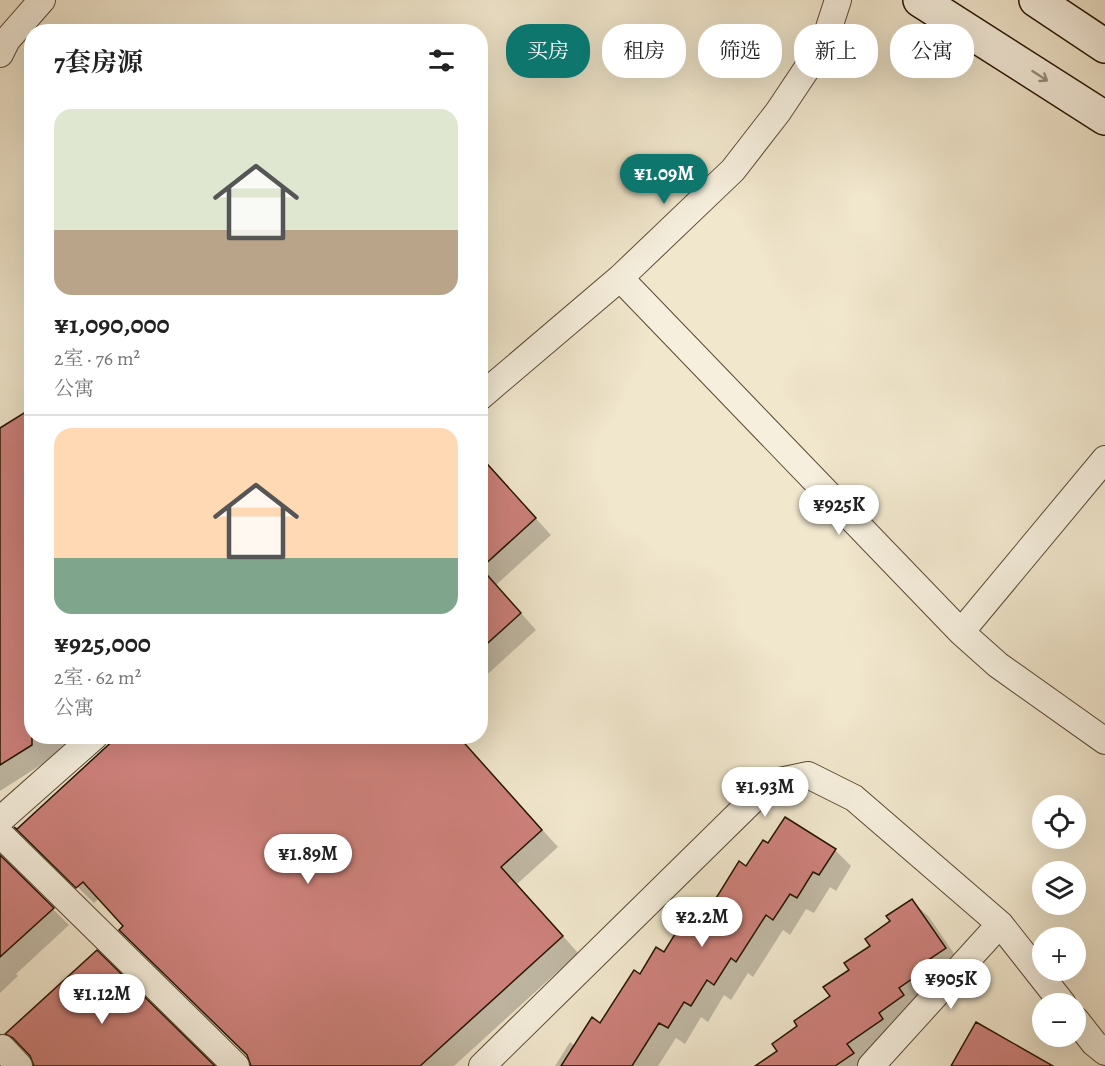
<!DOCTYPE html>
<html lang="zh">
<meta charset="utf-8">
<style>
body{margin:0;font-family:Alegreya,"Noto Serif SC",serif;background:#f6f6f6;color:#222;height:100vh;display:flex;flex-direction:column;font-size:22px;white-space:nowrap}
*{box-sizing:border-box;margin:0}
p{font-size:20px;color:#767676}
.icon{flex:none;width:33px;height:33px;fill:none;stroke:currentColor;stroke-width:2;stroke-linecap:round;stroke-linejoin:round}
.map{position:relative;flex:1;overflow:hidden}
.sheet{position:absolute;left:24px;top:24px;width:464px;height:720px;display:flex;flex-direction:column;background:#fff;border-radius:24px;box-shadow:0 6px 24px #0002}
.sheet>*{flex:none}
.top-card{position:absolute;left:506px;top:24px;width:508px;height:54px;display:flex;gap:12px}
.buttons{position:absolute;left:1032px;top:795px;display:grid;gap:12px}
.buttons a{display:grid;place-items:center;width:54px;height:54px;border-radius:50%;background:#fff;box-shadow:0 6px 24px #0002;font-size:30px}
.price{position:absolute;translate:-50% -51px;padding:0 14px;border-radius:21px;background:#fff;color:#222;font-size:20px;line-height:39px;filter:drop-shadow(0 2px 3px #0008)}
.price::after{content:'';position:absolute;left:50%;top:36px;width:18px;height:14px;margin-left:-9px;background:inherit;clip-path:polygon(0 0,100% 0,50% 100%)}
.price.current{background:#0f766e;color:#fff}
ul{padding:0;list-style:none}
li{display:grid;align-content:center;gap:12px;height:318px;padding:0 30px}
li+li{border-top:2px solid #e0e0e0}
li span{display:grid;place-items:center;height:186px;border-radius:18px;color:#555}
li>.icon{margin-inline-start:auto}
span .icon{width:108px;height:108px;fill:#fffc;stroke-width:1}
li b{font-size:26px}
h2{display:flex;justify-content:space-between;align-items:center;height:72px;padding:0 30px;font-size:26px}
.pill{padding:0 21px;border-radius:24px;background:#fff;box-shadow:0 6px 24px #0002;font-size:21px;line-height:54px}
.pill.current{background:#0f766e;color:#fff}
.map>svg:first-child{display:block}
</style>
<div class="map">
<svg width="1105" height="1066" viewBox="0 0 1105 1066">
<rect width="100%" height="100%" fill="#f1e7cd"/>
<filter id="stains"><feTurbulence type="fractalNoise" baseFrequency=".00333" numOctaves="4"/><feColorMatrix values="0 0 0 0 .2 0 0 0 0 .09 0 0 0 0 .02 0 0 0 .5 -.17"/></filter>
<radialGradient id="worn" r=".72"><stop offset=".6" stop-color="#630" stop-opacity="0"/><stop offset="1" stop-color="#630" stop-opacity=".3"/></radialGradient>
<path fill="#0003" d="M32,131V145L25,135Z
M32,280V348L27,340L28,282Z
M0,429L32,736H86L0,791Z
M480,457L551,535L496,585L536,630L480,681Z
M457,736L558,847L517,884L578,953L454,1066H251L248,1055L99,898L94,903L19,829Z
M769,845L835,850L851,866L836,891L830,887L814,913L806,909L790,935L783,930L753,977L748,973L731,1000L724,995L708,1022L701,1017L685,1044L676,1038L658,1066H555L570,1042L575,1046L601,1025L640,976L710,910Z
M0,857L69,925L16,974L18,976L0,993Z
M912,901L929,917L962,965L866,1066H757L779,1051L799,1027L832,997L851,970Z"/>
<path fill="#cd817b" stroke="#261501" stroke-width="1.5" d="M32,408V745L0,765V428Z
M480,456L536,518L481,568L521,613L480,650Z
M118,736H458L542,830L501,867L563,936L420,1066H251L247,1055L119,930L123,926L83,882L76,888L14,827L17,829Z
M785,817L836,849L819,875L813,872L797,898L790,894L773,920L766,915L736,962L731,958L714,985L707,980L691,1006L684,1002L668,1028L659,1023L632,1066H561L592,1017L600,1023L634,970L640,974L656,947L664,952L680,926L685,929L702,903L710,908L739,861L746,866L763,840L768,843Z
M0,855L54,908L0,957Z
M912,899L946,948L921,965L925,970L899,988L904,995L879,1013L883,1019L847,1044L854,1053L835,1066H755L777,1051L772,1044L797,1026L794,1021L830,996L823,987L849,970L844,963L870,946L865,939L890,921L886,916Z
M97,950L215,1066H34L30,1056L13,1038L5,1034Z
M976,1022L1053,1066H951Z"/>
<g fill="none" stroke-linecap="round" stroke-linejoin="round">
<defs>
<path id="street" d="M0,54L7,40L42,0
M620,278L961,632L998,665L1105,741
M480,397L620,278L733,170L778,112L824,43L838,0
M961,632L1105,459
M0,820L95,736
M0,834L236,1066
M1076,1020L1094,1043L1105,1052
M2,1048L19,1066
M482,1066L770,783L808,775L854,798L1000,924L1063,1004
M871,1066L1000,924"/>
<path id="secondary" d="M920,0L1105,118
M1036,0L1105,46"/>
</defs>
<use href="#street" stroke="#594a34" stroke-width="28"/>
<use href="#secondary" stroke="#261501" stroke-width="36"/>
<use href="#street" stroke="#f6efde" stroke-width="26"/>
<use href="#secondary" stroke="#f6efde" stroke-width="33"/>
</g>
<defs><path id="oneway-shaft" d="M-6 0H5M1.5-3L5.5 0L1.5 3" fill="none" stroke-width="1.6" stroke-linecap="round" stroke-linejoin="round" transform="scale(1.5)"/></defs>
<use stroke="#988d7b" href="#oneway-shaft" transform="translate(1040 76) rotate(33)"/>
<rect width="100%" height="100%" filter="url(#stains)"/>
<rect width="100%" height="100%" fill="url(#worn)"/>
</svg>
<div class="buttons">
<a><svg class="icon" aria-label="locate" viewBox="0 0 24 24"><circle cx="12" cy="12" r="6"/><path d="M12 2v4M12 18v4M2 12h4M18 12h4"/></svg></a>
<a><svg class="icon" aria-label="layers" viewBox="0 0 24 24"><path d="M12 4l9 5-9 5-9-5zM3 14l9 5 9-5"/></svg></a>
<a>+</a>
<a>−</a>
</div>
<b class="price current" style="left:664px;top:205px">¥1.09M</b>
<b class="price" style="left:839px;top:536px">¥925K</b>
<b class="price" style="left:765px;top:818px">¥1.93M</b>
<b class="price" style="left:308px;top:885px">¥1.89M</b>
<b class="price" style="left:702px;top:948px">¥2.2M</b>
<b class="price" style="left:951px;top:1010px">¥905K</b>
<b class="price" style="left:102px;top:1025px">¥1.12M</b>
<div class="top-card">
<a class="pill current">买房</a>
<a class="pill">租房</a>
<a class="pill">筛选</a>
<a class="pill">新上</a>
<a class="pill">公寓</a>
</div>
<section class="sheet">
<h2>7套房源<svg class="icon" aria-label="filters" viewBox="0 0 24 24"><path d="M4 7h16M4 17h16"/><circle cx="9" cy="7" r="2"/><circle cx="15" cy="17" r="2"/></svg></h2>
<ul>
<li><span style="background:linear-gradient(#dfe7d0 65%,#b9a48a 0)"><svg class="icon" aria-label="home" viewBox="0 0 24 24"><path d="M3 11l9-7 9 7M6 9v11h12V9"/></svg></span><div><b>¥1,090,000</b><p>2室 · 76 m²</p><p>公寓</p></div></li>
<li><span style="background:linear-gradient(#ffd9b3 70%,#7fa58c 0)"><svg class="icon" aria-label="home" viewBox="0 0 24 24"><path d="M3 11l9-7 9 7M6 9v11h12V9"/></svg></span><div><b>¥925,000</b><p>2室 · 62 m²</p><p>公寓</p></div></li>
</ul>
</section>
</div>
